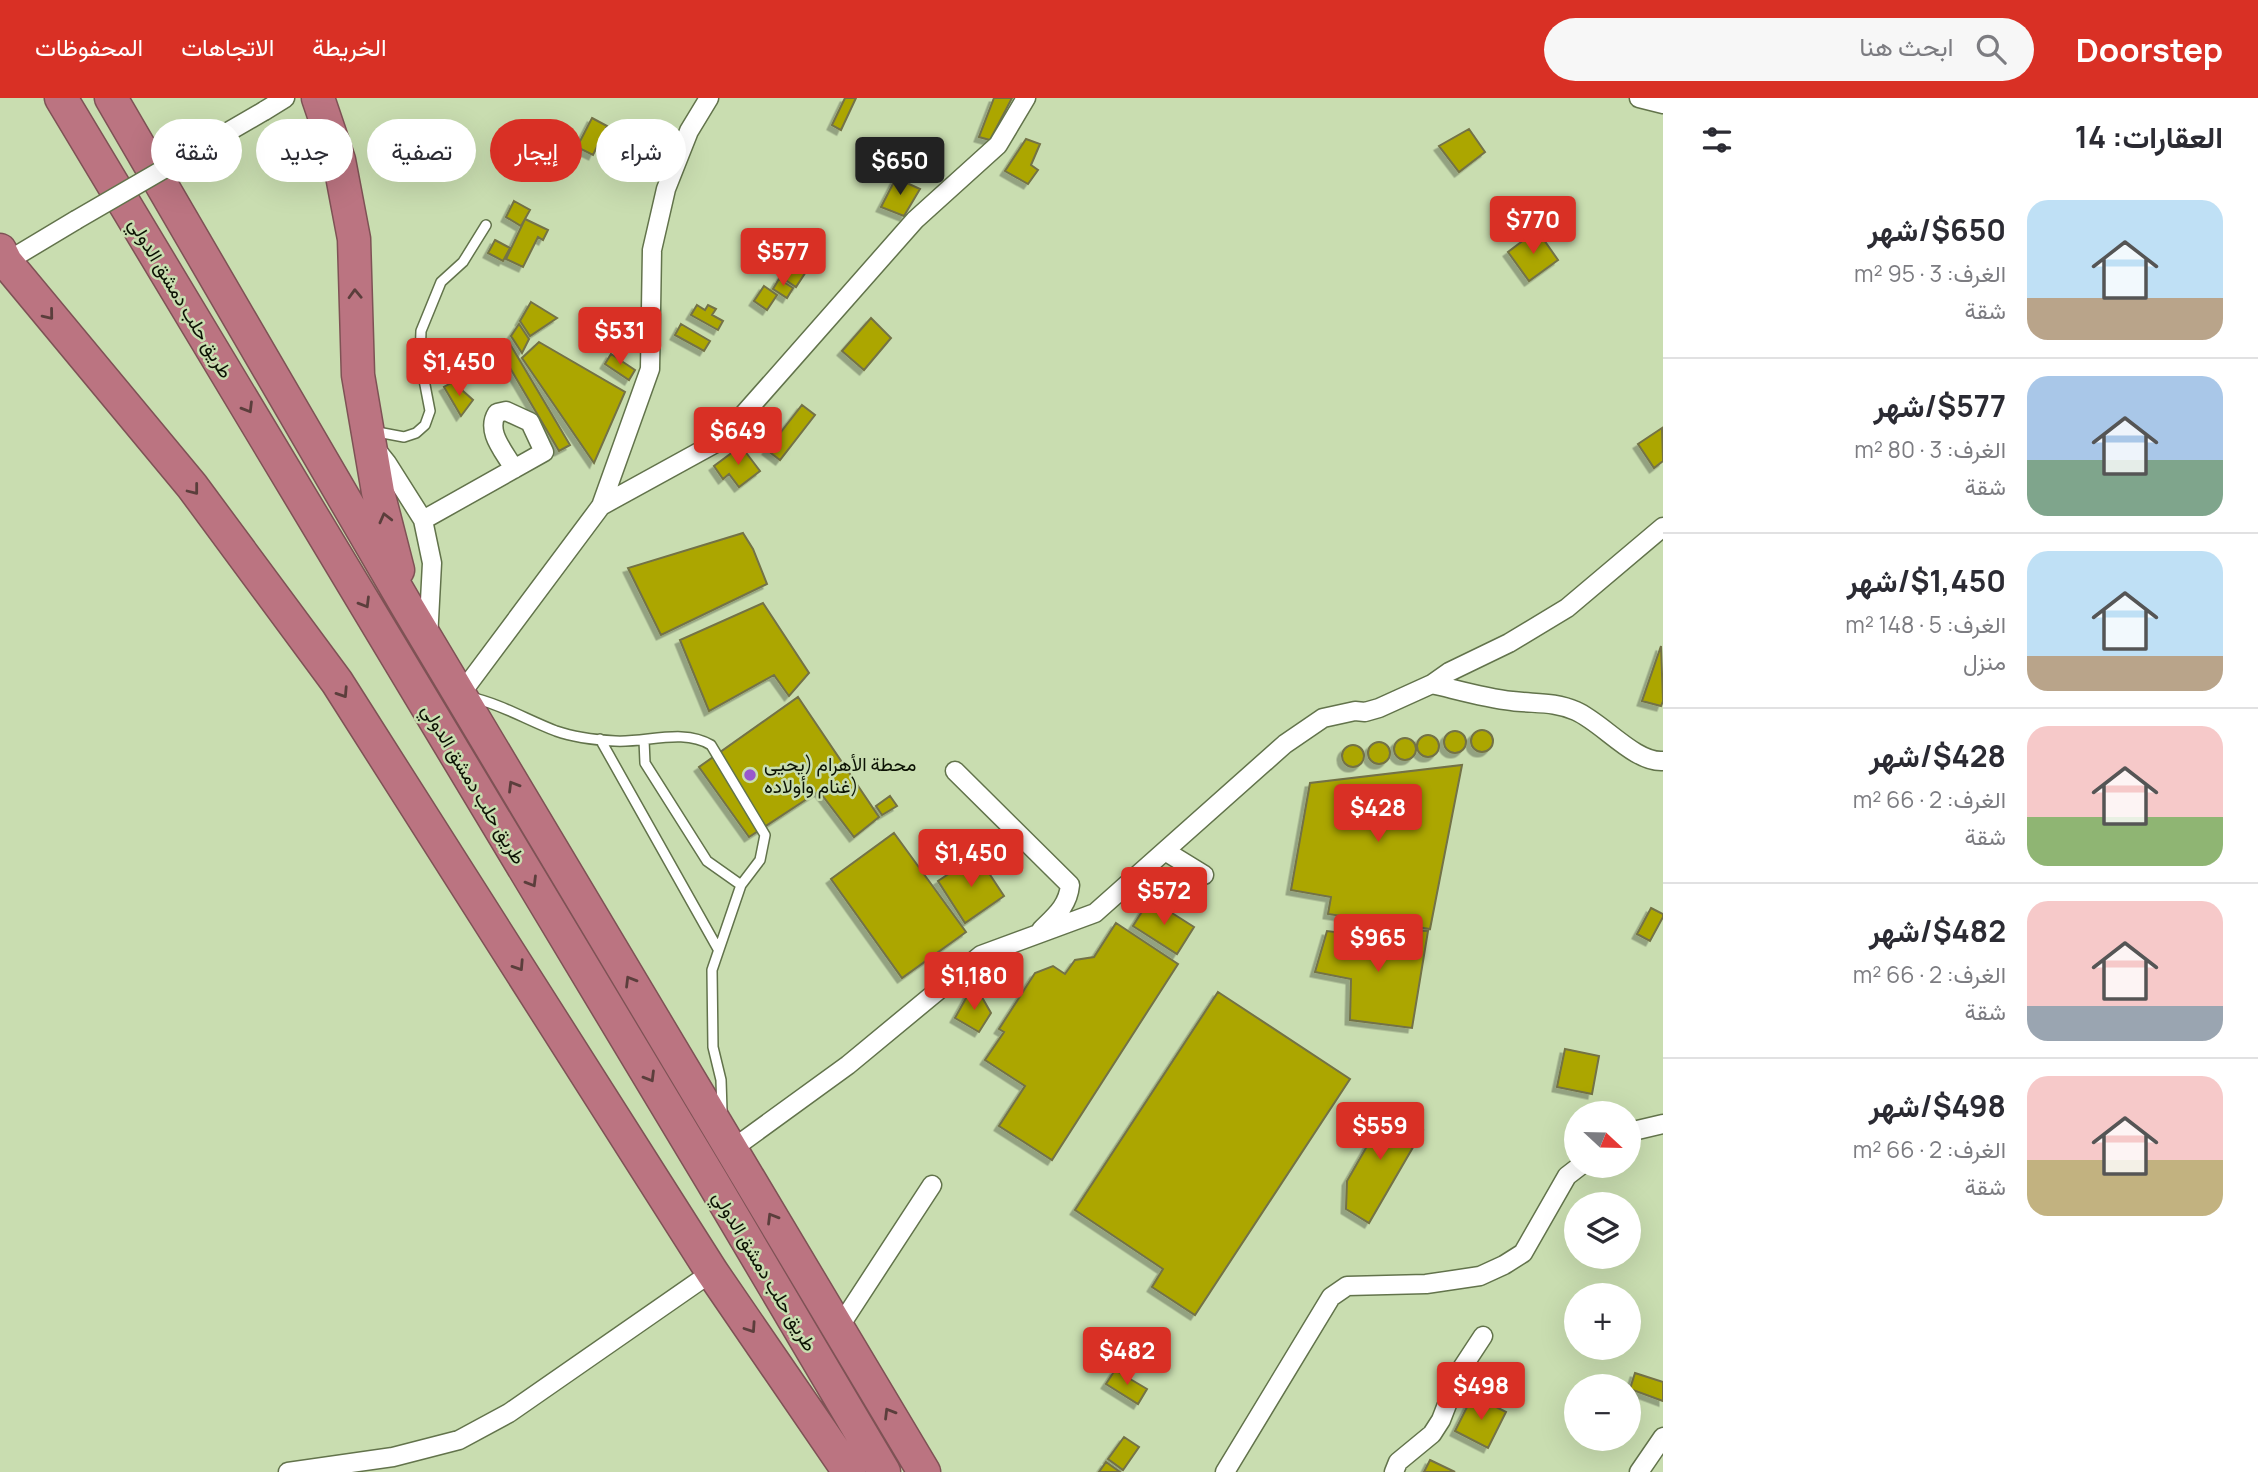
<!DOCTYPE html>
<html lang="ar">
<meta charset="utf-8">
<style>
body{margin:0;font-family:Manrope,Vazirmatn,sans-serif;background:#f7f7f7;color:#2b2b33;direction:rtl;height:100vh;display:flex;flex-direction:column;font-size:26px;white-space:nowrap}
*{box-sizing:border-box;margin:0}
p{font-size:23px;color:#7c7c81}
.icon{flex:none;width:38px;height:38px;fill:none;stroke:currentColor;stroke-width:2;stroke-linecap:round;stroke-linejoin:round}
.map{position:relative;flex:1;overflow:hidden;direction:ltr}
.details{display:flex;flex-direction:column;background:#fff;width:595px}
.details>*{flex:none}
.guide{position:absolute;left:21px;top:21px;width:665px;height:63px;direction:rtl;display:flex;gap:14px}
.needle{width:46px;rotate:112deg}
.fabs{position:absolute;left:1564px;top:1003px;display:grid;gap:14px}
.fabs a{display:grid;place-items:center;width:77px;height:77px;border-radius:50%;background:#fff;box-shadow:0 7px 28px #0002;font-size:35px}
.price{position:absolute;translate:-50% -60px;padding:0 16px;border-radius:7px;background:#d93025;color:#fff;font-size:23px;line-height:46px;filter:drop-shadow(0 2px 4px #0008)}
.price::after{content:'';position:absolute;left:50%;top:42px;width:21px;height:16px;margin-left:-10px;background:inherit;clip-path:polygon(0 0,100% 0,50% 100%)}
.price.selected{background:#222;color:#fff}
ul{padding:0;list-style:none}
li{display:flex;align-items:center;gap:21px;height:175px;padding:0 35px}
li+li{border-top:2px solid #e1e1e2}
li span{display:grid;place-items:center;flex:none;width:196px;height:140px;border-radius:21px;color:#555}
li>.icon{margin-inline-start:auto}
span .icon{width:84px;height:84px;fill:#fffc;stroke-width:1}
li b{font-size:30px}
h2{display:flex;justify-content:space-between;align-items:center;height:84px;padding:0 35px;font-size:30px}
.tag{padding:0 24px;border-radius:32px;background:#fff;box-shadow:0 7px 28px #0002;font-size:24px;line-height:63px}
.tag.selected{background:#d93025;color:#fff}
header{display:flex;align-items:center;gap:42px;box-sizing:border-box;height:98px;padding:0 35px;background:#d93025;color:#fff}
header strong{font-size:33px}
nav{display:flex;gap:38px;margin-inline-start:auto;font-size:24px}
.search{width:490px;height:63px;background:#f7f7f7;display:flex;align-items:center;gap:18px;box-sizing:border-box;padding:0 24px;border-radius:38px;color:#7c7c81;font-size:26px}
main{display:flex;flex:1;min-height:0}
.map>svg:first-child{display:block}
</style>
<header>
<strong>Doorstep</strong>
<div class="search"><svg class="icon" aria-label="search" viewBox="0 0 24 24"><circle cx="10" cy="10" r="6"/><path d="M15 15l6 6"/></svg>ابحث هنا</div>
<nav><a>الخريطة</a><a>الاتجاهات</a><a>المحفوظات</a></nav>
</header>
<main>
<section class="details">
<h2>العقارات: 14<svg class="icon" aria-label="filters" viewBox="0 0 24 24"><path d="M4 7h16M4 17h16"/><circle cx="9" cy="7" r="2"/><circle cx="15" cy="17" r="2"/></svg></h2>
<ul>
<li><span style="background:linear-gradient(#bfe0f5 70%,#b9a48a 0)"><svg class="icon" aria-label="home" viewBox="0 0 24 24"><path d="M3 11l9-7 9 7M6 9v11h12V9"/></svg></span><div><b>$650/شهر</b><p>الغرف: 3 · 95 m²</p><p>شقة</p></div></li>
<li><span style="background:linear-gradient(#a9c7e8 60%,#7fa58c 0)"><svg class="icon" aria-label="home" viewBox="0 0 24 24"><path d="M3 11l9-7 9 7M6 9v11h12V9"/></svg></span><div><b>$577/شهر</b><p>الغرف: 3 · 80 m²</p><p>شقة</p></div></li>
<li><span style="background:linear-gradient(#bfe0f5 75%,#b9a48a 0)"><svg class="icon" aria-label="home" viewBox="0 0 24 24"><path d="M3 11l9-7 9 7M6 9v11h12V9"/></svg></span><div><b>$1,450/شهر</b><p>الغرف: 5 · 148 m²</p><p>منزل</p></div></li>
<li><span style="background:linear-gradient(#f6c9c9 65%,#8fb573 0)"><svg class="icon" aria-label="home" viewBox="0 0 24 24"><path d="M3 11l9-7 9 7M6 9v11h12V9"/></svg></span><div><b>$428/شهر</b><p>الغرف: 2 · 66 m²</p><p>شقة</p></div></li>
<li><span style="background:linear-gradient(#f6c9c9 75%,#9aa5b1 0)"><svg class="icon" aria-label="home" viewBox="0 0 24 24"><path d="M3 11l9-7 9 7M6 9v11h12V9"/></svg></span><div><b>$482/شهر</b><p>الغرف: 2 · 66 m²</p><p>شقة</p></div></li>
<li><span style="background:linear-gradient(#f6c9c9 60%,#c2b280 0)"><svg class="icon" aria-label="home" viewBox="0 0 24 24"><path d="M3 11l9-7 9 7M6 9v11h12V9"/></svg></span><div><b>$498/شهر</b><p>الغرف: 2 · 66 m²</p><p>شقة</p></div></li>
</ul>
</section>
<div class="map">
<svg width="1663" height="1374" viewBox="0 0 1663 1374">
<defs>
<filter id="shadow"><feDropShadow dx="-4.5" dy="4.5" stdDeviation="0" flood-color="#0004"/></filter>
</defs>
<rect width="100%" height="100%" fill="#c9ddb0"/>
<path fill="#aca605" stroke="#737246" stroke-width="2" filter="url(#shadow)" d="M845,0H856L841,32L832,27Z
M994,0H1012L990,42L979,39Z
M592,20L607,28L593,57L577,49Z
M1469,31L1485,54L1459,74L1439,48Z
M1026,41L1040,46L1031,67L1038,72L1028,86L1005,73Z
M896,80L920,91L904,118L881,109Z
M514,103L530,112L521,128L506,119Z
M525,121L548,132L543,142L538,139L523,169L506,161Z
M1537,132L1558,162L1529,183L1508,154Z
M495,142L510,150L503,163L488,155Z
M798,153L813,163L796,189L781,179Z
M779,181L793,190L787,200L773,191Z
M764,188L777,197L767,212L754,203Z
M531,204L557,220L530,238L520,223Z
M697,207L705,212L708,207L716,211L712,217L723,223L718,232L691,217Z
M871,220L891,240L864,272L842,253Z
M519,226L529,241L522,255L511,238Z
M681,226L710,243L704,253L675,237Z
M539,244L625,294L594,365L522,260Z
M510,246L570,347L559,353L500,253Z
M611,256L635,272L629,282L605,266Z
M453,284L473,302L461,318L444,289Z
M802,307L815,317L780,362L767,352Z
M1662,330L1663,363L1654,370L1638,346Z
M741,348L760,373L739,389L729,376L723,381L714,368Z
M743,435L753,451L767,486L661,537L628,470Z
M763,505L809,575L789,598L774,577L709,613L680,542Z
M1661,548L1663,603L1661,608L1642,603Z
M798,599L879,719L854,739L819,693L749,739L699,669Z
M1471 643a11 11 0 1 1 22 0a11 11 0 1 1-22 0Z
M1444 644a11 11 0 1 1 22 0a11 11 0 1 1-22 0Z
M1417 648a11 11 0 1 1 22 0a11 11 0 1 1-22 0Z
M1394 651a11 11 0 1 1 22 0a11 11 0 1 1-22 0Z
M1368 655a11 11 0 1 1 22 0a11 11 0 1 1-22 0Z
M1342 658a11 11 0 1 1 22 0a11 11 0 1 1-22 0Z
M1462,667L1430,831L1328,816L1331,799L1291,792L1310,685Z
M890,698L897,708L882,717L876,708Z
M894,735L966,834L902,880L831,781Z
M977,757L1004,798L965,825L938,783Z
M1150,801L1194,829L1177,856L1133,828Z
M1651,810L1663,816V819L1650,843L1637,836Z
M1116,825L1178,866L1052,1062L999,1028L1025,988L985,962L1004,934L999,931L1035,875L1053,868L1065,876L1075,862L1094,859Z
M1398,832L1428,833L1412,930L1350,922L1351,881L1315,874L1327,833L1391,841Z
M970,893L983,901L991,915L979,934L955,920Z
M1218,894L1350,981L1195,1217L1152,1189L1163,1171L1075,1112Z
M1565,951L1599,958L1592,996L1557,989Z
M1381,1007L1423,1032L1369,1125L1346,1111L1347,1083L1374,1036L1365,1030Z
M1115,1272L1147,1291L1138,1306L1106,1286Z
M1635,1275L1663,1284V1303L1630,1291Z
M1473,1297L1506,1314L1488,1350L1455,1333Z
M1124,1339L1139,1349L1123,1372L1108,1361Z
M1430,1362L1455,1374H1424Z
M1106,1364L1120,1374H1099Z"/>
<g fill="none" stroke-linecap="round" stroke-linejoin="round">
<defs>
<path id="lane" d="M372,333L404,339L416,335L425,327L430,313L420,261L421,233L441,184L463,164L486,127
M470,599C501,606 527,622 556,633C573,639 597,642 615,643C646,645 683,630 711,647L765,737L760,762L741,787L712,872L713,949L721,982L722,1013
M600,641L718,851
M644,642L645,665L707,763L741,787"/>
<path id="street" d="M1639,0L1663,6
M264,13L285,0
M6,164L76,122
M375,350L387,365L423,422L432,465L428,541
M601,408L650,271L652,152L666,91L689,33L709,0
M423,422L544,354L530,324L506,313L497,315C485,334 505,354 514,371
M1432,586C1458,592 1485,600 1512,603C1534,606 1554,603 1576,613C1603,625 1635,665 1663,663
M460,597L601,408L721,342L915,122L998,47L1026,0
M955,673L1070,787C1068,808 1055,818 1041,832
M1165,753L1204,777
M1629,1034L1663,1026
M731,1052L848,967L981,857L1095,815L1285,646L1323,620L1355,613L1365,614L1379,610L1432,586L1449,574L1509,545L1567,510L1663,429
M838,1231L932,1087
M288,1374L393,1359L459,1342L509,1315L712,1174
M1225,1374L1331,1199L1347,1188L1426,1186L1480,1178L1504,1167L1523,1155L1567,1078L1580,1068
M1394,1374L1398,1364L1432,1336L1441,1322L1460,1273L1483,1238
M1639,1374L1663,1339"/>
<path id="highway" d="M61,0L712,1083L884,1374
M111,0L408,510L924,1374
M318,0L339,62L354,141L358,277L378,394L398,472
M0,152L6,164L192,388L337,584L712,1174L849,1374"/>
</defs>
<use href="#lane" stroke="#62734b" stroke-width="12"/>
<use href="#street" stroke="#62734b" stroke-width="21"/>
<use href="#highway" stroke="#7e5255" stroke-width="35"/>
<use href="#lane" stroke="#fff" stroke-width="9"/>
<use href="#street" stroke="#fff" stroke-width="18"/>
<use href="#highway" stroke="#bb7481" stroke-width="32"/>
<defs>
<path id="street-bridge" d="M76,122L264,13"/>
</defs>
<use href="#street-bridge" stroke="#62734b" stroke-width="21" stroke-linecap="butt"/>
<use href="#street-bridge" stroke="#fff" stroke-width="18"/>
</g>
<defs><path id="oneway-chevron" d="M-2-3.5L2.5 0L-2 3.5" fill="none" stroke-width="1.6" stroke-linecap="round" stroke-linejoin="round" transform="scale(1.75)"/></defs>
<g stroke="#5b3e3c">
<use href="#oneway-chevron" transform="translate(355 196) rotate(-92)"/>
<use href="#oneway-chevron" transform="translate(49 217) rotate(51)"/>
<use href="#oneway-chevron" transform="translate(248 310) rotate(59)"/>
<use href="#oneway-chevron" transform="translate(194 392) rotate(52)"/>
<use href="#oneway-chevron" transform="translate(385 420) rotate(-104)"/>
<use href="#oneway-chevron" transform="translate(365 505) rotate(59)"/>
<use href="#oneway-chevron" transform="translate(343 595) rotate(57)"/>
<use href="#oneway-chevron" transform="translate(513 688) rotate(-121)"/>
<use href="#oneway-chevron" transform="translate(532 784) rotate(59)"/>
<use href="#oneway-chevron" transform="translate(519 868) rotate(57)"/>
<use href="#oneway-chevron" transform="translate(630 883) rotate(-121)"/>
<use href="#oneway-chevron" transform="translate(650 979) rotate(59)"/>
<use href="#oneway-chevron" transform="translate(772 1120) rotate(-121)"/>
<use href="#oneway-chevron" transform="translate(751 1230) rotate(56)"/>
<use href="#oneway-chevron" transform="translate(889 1315) rotate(-121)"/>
</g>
<circle fill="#9958cd" stroke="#c9ddb0" stroke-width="2.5" cx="750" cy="677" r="7"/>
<g text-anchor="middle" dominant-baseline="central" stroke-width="5" stroke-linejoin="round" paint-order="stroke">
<g font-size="19" fill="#0c1204" stroke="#c9ddb0">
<text transform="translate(181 200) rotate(59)">طريق حلب دمشق الدولي</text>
<text transform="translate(474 686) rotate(59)">طريق حلب دمشق الدولي</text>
<text transform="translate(765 1173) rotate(59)">طريق حلب دمشق الدولي</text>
</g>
<g font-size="19" fill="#0c1204" stroke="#c9ddb0" text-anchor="start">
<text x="764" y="666">محطة الأهرام (يحيى<tspan x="764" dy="22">غنام وأولاده)</tspan></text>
</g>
</g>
</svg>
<div class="fabs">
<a><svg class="needle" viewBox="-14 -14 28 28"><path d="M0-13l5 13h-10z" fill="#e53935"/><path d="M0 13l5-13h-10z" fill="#7c7c81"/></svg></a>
<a><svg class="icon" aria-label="layers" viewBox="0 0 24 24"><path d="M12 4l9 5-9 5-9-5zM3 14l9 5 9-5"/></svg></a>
<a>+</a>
<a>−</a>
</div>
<b class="price selected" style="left:900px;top:99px">$650</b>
<b class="price" style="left:1533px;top:158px">$770</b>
<b class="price" style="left:783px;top:190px">$577</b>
<b class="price" style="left:620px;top:269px">$531</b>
<b class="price" style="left:459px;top:300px">$1,450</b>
<b class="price" style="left:738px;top:369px">$649</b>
<b class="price" style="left:1378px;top:746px">$428</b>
<b class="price" style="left:971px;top:791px">$1,450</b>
<b class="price" style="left:1164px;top:829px">$572</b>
<b class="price" style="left:1378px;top:876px">$965</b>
<b class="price" style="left:974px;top:914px">$1,180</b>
<b class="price" style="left:1380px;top:1064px">$559</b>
<b class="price" style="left:1127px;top:1289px">$482</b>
<b class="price" style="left:1481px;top:1324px">$498</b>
<div class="guide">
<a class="tag">شراء</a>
<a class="tag selected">إيجار</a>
<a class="tag">تصفية</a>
<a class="tag">جديد</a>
<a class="tag">شقة</a>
</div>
</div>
</main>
